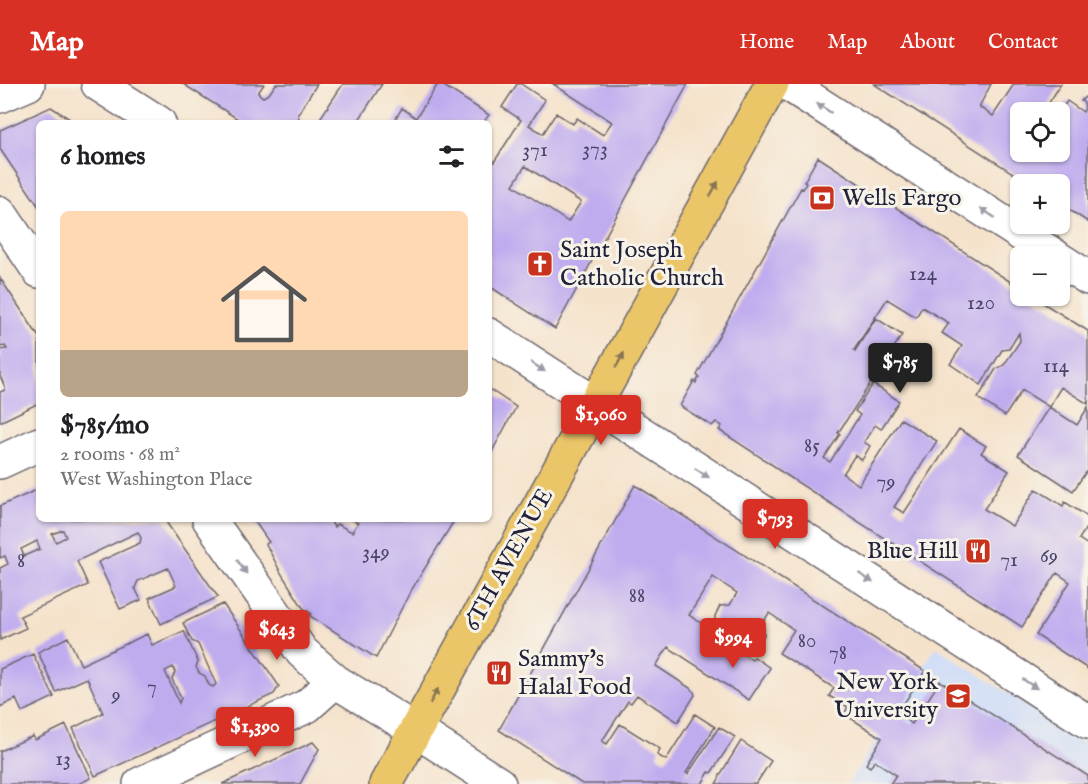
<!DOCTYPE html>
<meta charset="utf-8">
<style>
body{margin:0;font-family:"IM FELL English",serif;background:#f2f2f2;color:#202124;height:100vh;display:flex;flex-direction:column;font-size:22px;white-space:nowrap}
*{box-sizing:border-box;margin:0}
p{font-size:20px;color:#757577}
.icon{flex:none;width:33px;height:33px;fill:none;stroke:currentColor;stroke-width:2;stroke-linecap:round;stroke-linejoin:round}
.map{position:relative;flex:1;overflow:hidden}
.panel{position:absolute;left:36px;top:36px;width:456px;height:402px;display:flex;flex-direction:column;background:#fff;border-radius:9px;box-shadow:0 2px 4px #0004}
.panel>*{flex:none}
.tools{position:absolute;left:1010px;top:18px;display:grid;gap:12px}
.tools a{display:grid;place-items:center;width:60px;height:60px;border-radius:9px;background:#fff;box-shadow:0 2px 4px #0004;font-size:30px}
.price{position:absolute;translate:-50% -51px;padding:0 14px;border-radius:6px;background:#d93025;color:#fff;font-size:20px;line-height:39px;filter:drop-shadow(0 2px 3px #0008)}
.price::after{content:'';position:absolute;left:50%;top:36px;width:18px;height:14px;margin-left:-9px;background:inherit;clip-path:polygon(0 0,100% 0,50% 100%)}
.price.selected{background:#222;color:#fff}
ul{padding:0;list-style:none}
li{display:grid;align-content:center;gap:12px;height:318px;padding:0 24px}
li span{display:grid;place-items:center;height:186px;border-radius:9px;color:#555}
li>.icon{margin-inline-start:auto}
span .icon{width:108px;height:108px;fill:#fffc;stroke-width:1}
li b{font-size:26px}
h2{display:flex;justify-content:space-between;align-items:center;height:72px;padding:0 24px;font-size:26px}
header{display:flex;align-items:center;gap:36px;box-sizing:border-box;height:84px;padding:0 30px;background:#d93025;color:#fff}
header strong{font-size:28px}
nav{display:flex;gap:33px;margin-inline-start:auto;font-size:21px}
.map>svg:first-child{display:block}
</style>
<header>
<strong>Map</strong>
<nav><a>Home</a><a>Map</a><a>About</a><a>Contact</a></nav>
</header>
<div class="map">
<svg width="1088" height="700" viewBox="0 0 1088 700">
<rect width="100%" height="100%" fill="#f7f3e8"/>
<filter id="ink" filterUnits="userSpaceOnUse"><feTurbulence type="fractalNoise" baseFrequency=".0167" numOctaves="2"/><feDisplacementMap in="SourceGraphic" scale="12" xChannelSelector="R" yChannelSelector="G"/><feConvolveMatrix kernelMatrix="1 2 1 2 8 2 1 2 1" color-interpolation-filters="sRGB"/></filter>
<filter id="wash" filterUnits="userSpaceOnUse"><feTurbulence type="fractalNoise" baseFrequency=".008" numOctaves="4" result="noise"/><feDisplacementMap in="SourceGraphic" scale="24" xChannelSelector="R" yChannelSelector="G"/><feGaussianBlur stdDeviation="1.35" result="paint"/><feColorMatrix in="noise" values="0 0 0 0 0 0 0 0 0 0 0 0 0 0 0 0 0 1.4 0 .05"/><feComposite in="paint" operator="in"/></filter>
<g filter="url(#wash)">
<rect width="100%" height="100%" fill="#f5e2ca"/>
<path fill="#ccdbf9" d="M936,563L1088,661V700H848Z"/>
<g id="blocks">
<path fill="#bfacef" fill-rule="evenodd" d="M183,0H264L258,9L263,13L269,10L276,0H317L298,30L299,36L303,39H244Z
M343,0H382L357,39H317Z
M438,0H441L489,31L483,39H393L402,24L416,34Z
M517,0H521L545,16L529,41L543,50L556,29L573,40L577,34L603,51L612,38L553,0H688L555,245L489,202V86L521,36L502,23ZM525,82L581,118L568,138L513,101Z
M874,0H991L979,23L993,32L1014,0H1061L1043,28H1020V68H1059V30L1067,17L1083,28L1085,24L1084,19L1081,17L1085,13L1088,15V138L1059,119V100H1030Z
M51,23L76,39H39V123L0,65V46Z
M818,73L1020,204V212H1032L1088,247V320L1061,303L1049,323L1022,306L1005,332L978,314L996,285L1004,281L1020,257L1019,249L1009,265L1002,266L981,301L950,280L962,262L942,249L949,239L922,223L916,233L887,215L854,266L855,267L876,234L902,251L838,349L840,350L824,374L830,378L860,331L855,327L873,300L899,317L881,345L875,341L864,358L870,362L862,376L855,371L843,390L859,401L901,335L937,357L894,423L904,429L959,345L986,362L981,369L1009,387L984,425L1012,442L1036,405L1063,422L1065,418L1088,433V441L1079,455L1088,461V585L1036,551L1070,498L1057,489L1022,543L777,385V384L719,346L722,342L716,338L712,342L680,322L694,297L696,299L699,293L697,291L801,104L803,105L806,99L804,98Z
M0,194L39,253V319L0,338V308L5,306V303L0,292V266L7,265L5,262L1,263L0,261Z
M489,305L516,323L489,373Z
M1049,323L1077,341L1088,323V385L1073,407L1018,371Z
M635,401L925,587L897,630L912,640L940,597L1088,692V700H890L896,691L875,677L870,683L866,680L882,654L844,630L848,623L829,612L834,604L779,569L794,546L769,529L760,543L764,545V551L758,561L753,563L748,560L742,569L752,576L754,573L770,584L749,616L668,563L656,582L693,606L695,611L678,638L637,611L631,619L628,617L602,657L607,660L620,640L660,665L657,671L666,676L695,630L715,643L686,689L688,690L719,643L735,653L711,689L709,688L702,700H582L499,646ZM713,493L737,509L730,521L720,522L715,532V538L718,541L713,550L703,544L704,541L689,531Z
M39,405V435H164L218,513L161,540L149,514L176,502L168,484L138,497L135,504L141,516L120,525L98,478L140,459L141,454L138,448L77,477L88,501L20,532L26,544L0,556V484L8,480L5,472L0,474V422ZM63,446L66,453L56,458L52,450ZM37,457L40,465L24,472L21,465Z
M253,435H329L334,443L337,440L352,448L358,439L351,435H455L409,510L376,574L310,532L311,529L303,524L281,489L266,460L269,458Z
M223,520L279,602L274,610L95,692L73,644L103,629L87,594L56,608L38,568L68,553L81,581L147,550L152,561L184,547L198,578L196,583L199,589L205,592L209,601L213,603L216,600L198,560L192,557L183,539ZM173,583L175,588L172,595L181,614L179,619L165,587Z
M33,570L54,613L22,628L16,615L0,623V585Z
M66,641L91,694L78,700H0V667L33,652L35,656Z
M741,657L771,677L756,700H716L719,695L720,691Z
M313,658L319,665L300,700H222Z"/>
</g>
</g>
<g filter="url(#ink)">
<use href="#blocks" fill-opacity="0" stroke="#6c656d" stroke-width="1.5"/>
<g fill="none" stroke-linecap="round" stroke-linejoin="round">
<defs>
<path id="minor" d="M98,0L159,39
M788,0L1055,172
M0,12L28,0
M0,129L39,187
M1059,175L1088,194
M489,251L1088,638
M0,378L39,360
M209,435L302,568L335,597L415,646L499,700
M140,700L307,622L335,597"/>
<path id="major" d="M386,700L772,0"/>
</defs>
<use href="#minor" stroke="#6c656d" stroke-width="36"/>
<use href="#major" stroke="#6c656d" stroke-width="36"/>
<use href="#minor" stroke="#fff" stroke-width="33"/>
<use href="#major" stroke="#ebc669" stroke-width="33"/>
</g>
<defs><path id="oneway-solid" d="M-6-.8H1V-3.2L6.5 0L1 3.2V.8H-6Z" transform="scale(1.5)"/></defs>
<g fill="#9c9ca7">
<use href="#oneway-solid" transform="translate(824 24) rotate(-147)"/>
<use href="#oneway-solid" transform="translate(988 129) rotate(-147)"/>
<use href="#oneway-solid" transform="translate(538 283) rotate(33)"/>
<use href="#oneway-solid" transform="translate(702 389) rotate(33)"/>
<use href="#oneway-solid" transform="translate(242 483) rotate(55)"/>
<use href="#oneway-solid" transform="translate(866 494) rotate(33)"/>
<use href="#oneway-solid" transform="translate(1030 600) rotate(33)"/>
</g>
<g fill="#867452">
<use href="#oneway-solid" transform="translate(714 105) rotate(-61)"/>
<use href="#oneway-solid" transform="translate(620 276) rotate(-61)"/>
<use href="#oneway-solid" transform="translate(434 612) rotate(-61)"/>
</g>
</g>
<defs>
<symbol id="bank-square" viewBox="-11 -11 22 22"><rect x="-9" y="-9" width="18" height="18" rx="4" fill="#c8321e" stroke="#f7f3e8"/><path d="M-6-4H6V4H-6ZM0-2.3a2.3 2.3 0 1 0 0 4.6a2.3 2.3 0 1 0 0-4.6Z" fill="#fff"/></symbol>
<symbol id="church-square" viewBox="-11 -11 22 22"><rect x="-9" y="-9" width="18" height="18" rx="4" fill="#c8321e" stroke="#f7f3e8"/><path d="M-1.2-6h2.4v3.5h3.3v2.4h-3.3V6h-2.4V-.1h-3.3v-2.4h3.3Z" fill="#fff"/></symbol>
<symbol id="restaurant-square" viewBox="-11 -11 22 22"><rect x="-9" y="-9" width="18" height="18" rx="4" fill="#c8321e" stroke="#f7f3e8"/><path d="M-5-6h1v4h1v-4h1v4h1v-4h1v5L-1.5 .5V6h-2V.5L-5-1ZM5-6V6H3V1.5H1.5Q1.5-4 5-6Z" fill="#fff"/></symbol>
<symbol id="university-square" viewBox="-11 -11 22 22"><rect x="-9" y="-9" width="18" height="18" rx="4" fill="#c8321e" stroke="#f7f3e8"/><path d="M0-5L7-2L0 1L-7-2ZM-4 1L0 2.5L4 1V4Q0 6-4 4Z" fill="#fff"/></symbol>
</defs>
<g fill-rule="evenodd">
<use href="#bank-square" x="807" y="99" width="30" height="30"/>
<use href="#church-square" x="525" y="165" width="30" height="30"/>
<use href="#restaurant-square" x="963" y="452" width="30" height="30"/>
<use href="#restaurant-square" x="484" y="574" width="30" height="30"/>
<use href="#university-square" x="943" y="597" width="30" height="30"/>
</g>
<g text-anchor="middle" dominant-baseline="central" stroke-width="6" stroke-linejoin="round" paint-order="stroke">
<g font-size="21" fill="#494468">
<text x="595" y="65">373</text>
<text x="535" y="66">371</text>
<text x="923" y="190">124</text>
<text x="981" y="219">120</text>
<text x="1056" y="282">114</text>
<text x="812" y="362">85</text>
<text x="886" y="398">79</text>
<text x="376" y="468">349</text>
<text x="1049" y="472">69</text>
<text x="1009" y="476">71</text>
<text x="21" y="477">8</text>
<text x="637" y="512">88</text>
<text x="807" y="557">80</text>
<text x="838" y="569">78</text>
<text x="152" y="603">7</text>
<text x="116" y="611">9</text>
<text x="63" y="675">13</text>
</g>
<g font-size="24" fill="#22223b" stroke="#f7f3e8" text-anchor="start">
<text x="842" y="114">Wells Fargo</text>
<text x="560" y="166">Saint Joseph<tspan x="560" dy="28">Catholic Church</tspan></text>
<text x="958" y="467" text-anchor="end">Blue Hill</text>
<text x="518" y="575">Sammy's<tspan x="518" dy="28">Halal Food</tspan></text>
<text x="938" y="598" text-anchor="end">New York<tspan x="938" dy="28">University</tspan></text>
</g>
<g font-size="24" fill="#22223b" stroke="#f7f3e8">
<text transform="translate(509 476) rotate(-61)">6TH AVENUE</text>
</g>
</g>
</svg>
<div class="tools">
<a><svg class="icon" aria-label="locate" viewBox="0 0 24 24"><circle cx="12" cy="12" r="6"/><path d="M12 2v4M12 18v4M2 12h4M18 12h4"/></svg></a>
<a>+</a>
<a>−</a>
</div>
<b class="price selected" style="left:900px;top:310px">$785</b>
<b class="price" style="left:601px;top:362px">$1,060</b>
<b class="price" style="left:775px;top:466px">$793</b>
<b class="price" style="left:277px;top:577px">$643</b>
<b class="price" style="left:733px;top:585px">$994</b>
<b class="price" style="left:255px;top:674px">$1,390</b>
<section class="panel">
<h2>6 homes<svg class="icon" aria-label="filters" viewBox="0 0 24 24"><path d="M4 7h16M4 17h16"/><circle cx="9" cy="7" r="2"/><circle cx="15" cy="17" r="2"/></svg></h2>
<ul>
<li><span style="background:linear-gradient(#ffd9b3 75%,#b9a48a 0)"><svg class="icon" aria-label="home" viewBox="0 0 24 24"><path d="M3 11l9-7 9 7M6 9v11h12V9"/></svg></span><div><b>$785/mo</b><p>2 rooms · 68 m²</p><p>West Washington Place</p></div></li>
</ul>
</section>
</div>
